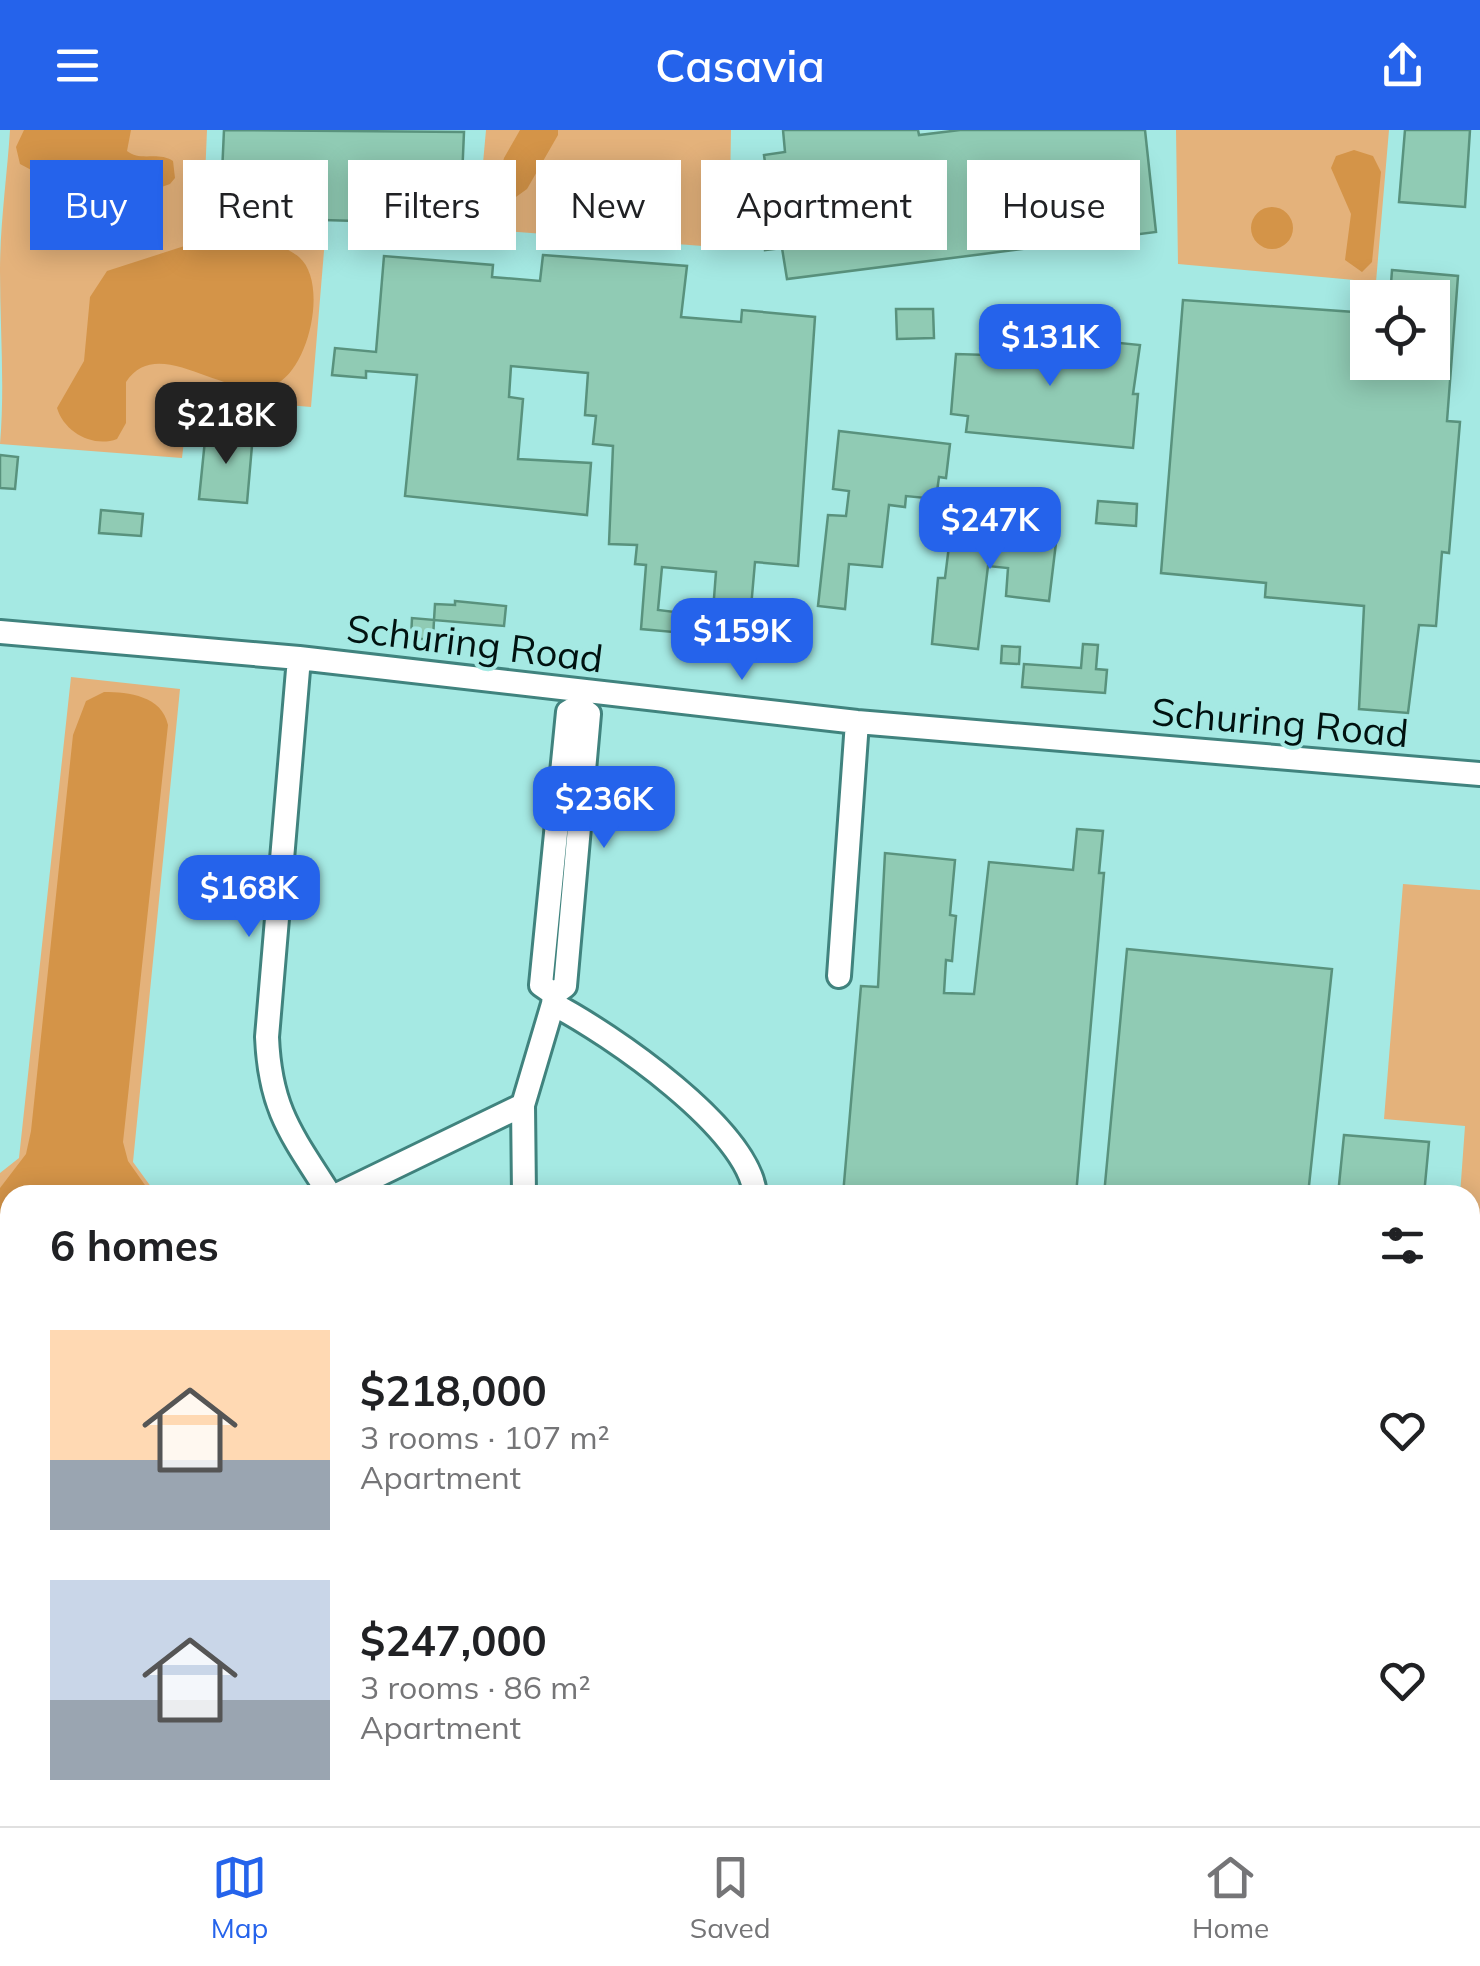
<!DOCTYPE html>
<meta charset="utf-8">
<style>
body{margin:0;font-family:Mulish,sans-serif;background:#f6f6f6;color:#202124;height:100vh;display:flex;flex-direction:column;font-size:38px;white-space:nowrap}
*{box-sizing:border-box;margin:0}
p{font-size:32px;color:#757577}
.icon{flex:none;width:55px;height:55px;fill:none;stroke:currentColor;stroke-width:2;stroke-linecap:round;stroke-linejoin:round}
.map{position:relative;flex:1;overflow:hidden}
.details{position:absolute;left:0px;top:1055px;width:1480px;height:642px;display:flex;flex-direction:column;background:#fff;border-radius:30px 30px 0 0;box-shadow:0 5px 25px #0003}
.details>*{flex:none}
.hud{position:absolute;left:30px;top:30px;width:1420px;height:90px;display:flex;gap:20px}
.fabs{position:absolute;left:1350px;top:150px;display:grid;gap:20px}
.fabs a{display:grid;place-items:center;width:100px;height:100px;border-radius:0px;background:#fff;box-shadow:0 5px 25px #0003;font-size:50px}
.price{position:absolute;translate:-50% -85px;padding:0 22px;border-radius:20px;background:#2563eb;color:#fff;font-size:32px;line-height:65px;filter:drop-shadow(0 2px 5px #0008)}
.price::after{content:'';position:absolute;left:50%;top:60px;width:30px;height:22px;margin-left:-15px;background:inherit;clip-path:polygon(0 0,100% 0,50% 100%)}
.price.on{background:#222;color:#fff}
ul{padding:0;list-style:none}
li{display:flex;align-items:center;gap:30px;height:250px;padding:0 50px}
li span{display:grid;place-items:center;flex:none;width:280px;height:200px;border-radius:0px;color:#555}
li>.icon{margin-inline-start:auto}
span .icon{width:120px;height:120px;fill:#fffc;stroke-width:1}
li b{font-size:42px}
h2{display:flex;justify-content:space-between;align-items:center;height:120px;padding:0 50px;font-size:42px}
.chip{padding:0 35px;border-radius:0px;background:#fff;box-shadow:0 5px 25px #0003;font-size:35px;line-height:90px}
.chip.on{background:#2563eb;color:#fff}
header{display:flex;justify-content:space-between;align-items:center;height:130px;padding:0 50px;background:#2563eb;color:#fff;font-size:45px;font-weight:600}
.menu{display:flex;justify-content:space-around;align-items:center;height:140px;border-top:2px solid #e0e0e0;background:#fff;font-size:28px;color:#757577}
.menu a{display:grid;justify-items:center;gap:5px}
.menu .on{color:#2563eb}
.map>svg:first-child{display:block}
</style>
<header><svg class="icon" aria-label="menu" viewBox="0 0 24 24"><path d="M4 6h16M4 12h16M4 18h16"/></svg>Casavia<svg class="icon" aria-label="share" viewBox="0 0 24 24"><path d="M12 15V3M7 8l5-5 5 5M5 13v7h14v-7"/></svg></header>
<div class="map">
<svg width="1480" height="1696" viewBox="0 0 1480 1696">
<rect width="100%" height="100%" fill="#a5e9e3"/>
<path fill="#e4b27b" d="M10,0H207L203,96L325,109L311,277L189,267L182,328L0,314C5,256 0,199 0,141C0,94 7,47 10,0Z
M486,0H731L729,118L477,99Z
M1176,0H1389L1376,152L1178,134Z
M71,547L180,559L133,1032L157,1065H10V1645L0,1644V1043L19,1028Z
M1403,754L1480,760V1116L1470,1115V1065H1460L1465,996L1384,989Z
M1470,1369L1480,1370V1696H1065L1066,1688H1470Z"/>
<path fill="#d49448" d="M24,0H131L127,21C140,32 158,21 173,31L175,48L170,54L139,65L112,86L101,80L82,51L37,43L20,34L16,17Z
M520,0H558V5L527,59L505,75L494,67L504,28Z
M1354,20L1373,26L1381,42L1372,132L1362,142L1345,130L1351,84L1331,38L1336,26Z
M1251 98a21 21 0 1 1 42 0a21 21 0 1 1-42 0Z
M225,108C250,110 279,110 299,127C328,152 310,235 278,253C231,278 160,200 126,252V293L117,309C93,318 64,302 57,278L84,231L90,167L107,141L203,110Z
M104,562C129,562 162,566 168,595L123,1012L128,1031L152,1065H10V1639L0,1640V1058L26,1024L31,1001L73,605L86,571Z
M199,1688H929L934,1696H197Z
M1094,1688H1233L1232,1696H1092Z"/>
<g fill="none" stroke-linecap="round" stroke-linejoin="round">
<path stroke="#d9798b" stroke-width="28" d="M1470,1606H1480
M1295,1696L1301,1688"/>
</g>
<path fill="#90cbb4" stroke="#59927d" stroke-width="2.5" d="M224,0L464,2L460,94L220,87Z
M783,0H918L919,5L960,0H1145L1156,102L787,149L782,118L765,120L762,93L773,92L764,25L785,22Z
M1405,0H1470L1465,77L1399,72Z
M543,125L687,136L681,187L741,192L742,180L815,187L798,436L755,432L747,523L710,520L716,442L662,437L658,480L675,482L673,502L641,499L646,435L635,434L637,415L609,414L613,316L593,314L596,286L585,285L588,243L511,236L509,267L523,269L518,329L591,333L587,385L405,366L417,245L366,241V248L332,245L335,218L376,222L384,126L493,135L492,147L540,151Z
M1392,140L1458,146L1447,291L1460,292L1449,423L1442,422L1436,496L1419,495L1408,583L1359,579L1364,476L1265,467L1266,453L1161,443L1183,170L1368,183V232H1432V168H1390Z
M896,179H933L934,208L897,209Z
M990,200L1140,215L1133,264H1138L1133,318L966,302L968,286L951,284L956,224L988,225Z
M206,300L253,304L247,373L199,369Z
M839,301L950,314L946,348L939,347L936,369L906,366L905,377L889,375L882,437L849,434L845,479L818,476L828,385L846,386L849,361L833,359Z
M0,325L18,327L15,359L0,358Z
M1098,371L1137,374L1136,396L1096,393Z
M101,380L143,384L141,406L99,403Z
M953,384L1058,396L1049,471L1006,466L1008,438L988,436L978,519L932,514L938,448H945Z
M455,471L506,476L504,496L434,490L433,510L411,508L412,488L434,490L435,474L455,475Z
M1083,514L1098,515L1096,539L1107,540L1105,563L1022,557L1024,534L1081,538Z
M1002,516L1020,517L1019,534L1001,533Z
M1077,699L1103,701L1099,743H1104L1076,1065H843L861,856L878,857L885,723L955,730L950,785L956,786L954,807L952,831L946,830L944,863L974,864L989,732L1073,740Z
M1127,819L1332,839L1308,1065H1104Z
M1344,1005L1429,1012L1424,1065H1338Z"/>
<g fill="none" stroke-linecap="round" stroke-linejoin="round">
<defs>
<path id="minor" d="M0,502L299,528L857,592L1480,644
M299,528L267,907C270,980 292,1005 330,1065
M839,846L857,592
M554,864L541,855L568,582L578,576L579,561
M553,874L554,864L565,856L589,584L578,576
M337,1065L523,975
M524,1065L523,975L553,874C609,903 751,1000 755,1065
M1470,1182L1480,1183"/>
</defs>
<use href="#minor" stroke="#40837e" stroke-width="28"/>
<use href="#minor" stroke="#fff" stroke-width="22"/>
</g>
<g text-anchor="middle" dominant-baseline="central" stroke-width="8" stroke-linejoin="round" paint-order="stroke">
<g font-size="38" fill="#001210" stroke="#a5e9e3">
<text transform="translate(475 513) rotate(7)">Schuring Road</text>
<text transform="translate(1280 592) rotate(5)">Schuring Road</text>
</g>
</g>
</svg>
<div class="fabs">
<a><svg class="icon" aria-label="locate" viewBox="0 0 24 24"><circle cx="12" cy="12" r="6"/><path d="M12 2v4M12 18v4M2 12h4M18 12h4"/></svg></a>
</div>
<b class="price" style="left:1050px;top:259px">$131K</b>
<b class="price on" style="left:226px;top:337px">$218K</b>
<b class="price" style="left:990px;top:442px">$247K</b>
<b class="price" style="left:742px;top:553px">$159K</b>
<b class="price" style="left:604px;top:721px">$236K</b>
<b class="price" style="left:249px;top:810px">$168K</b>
<div class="hud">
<a class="chip on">Buy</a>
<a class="chip">Rent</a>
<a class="chip">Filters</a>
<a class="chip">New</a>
<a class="chip">Apartment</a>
<a class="chip">House</a>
</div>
<section class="details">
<h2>6 homes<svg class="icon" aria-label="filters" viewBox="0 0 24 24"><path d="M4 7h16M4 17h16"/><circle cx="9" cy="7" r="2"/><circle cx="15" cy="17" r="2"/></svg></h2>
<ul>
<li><span style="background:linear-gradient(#ffd9b3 65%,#9aa5b1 0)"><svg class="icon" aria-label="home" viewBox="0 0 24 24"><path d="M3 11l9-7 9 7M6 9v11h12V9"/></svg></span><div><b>$218,000</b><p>3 rooms · 107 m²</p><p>Apartment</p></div><svg class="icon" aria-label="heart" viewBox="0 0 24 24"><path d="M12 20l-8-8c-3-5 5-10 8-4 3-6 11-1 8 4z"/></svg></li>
<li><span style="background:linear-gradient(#c9d6e8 60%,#9aa5b1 0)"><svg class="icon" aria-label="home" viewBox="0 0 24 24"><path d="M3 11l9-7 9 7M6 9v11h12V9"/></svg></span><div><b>$247,000</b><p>3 rooms · 86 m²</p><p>Apartment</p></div><svg class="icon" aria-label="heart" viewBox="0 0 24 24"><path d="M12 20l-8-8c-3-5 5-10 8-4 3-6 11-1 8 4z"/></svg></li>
</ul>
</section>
</div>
<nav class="menu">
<a class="on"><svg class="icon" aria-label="map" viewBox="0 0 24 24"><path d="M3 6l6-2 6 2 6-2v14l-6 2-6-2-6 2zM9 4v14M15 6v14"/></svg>Map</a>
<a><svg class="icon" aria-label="saved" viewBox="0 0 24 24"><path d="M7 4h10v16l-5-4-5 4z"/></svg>Saved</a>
<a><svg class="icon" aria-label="home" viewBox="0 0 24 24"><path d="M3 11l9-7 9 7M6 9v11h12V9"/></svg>Home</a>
</nav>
